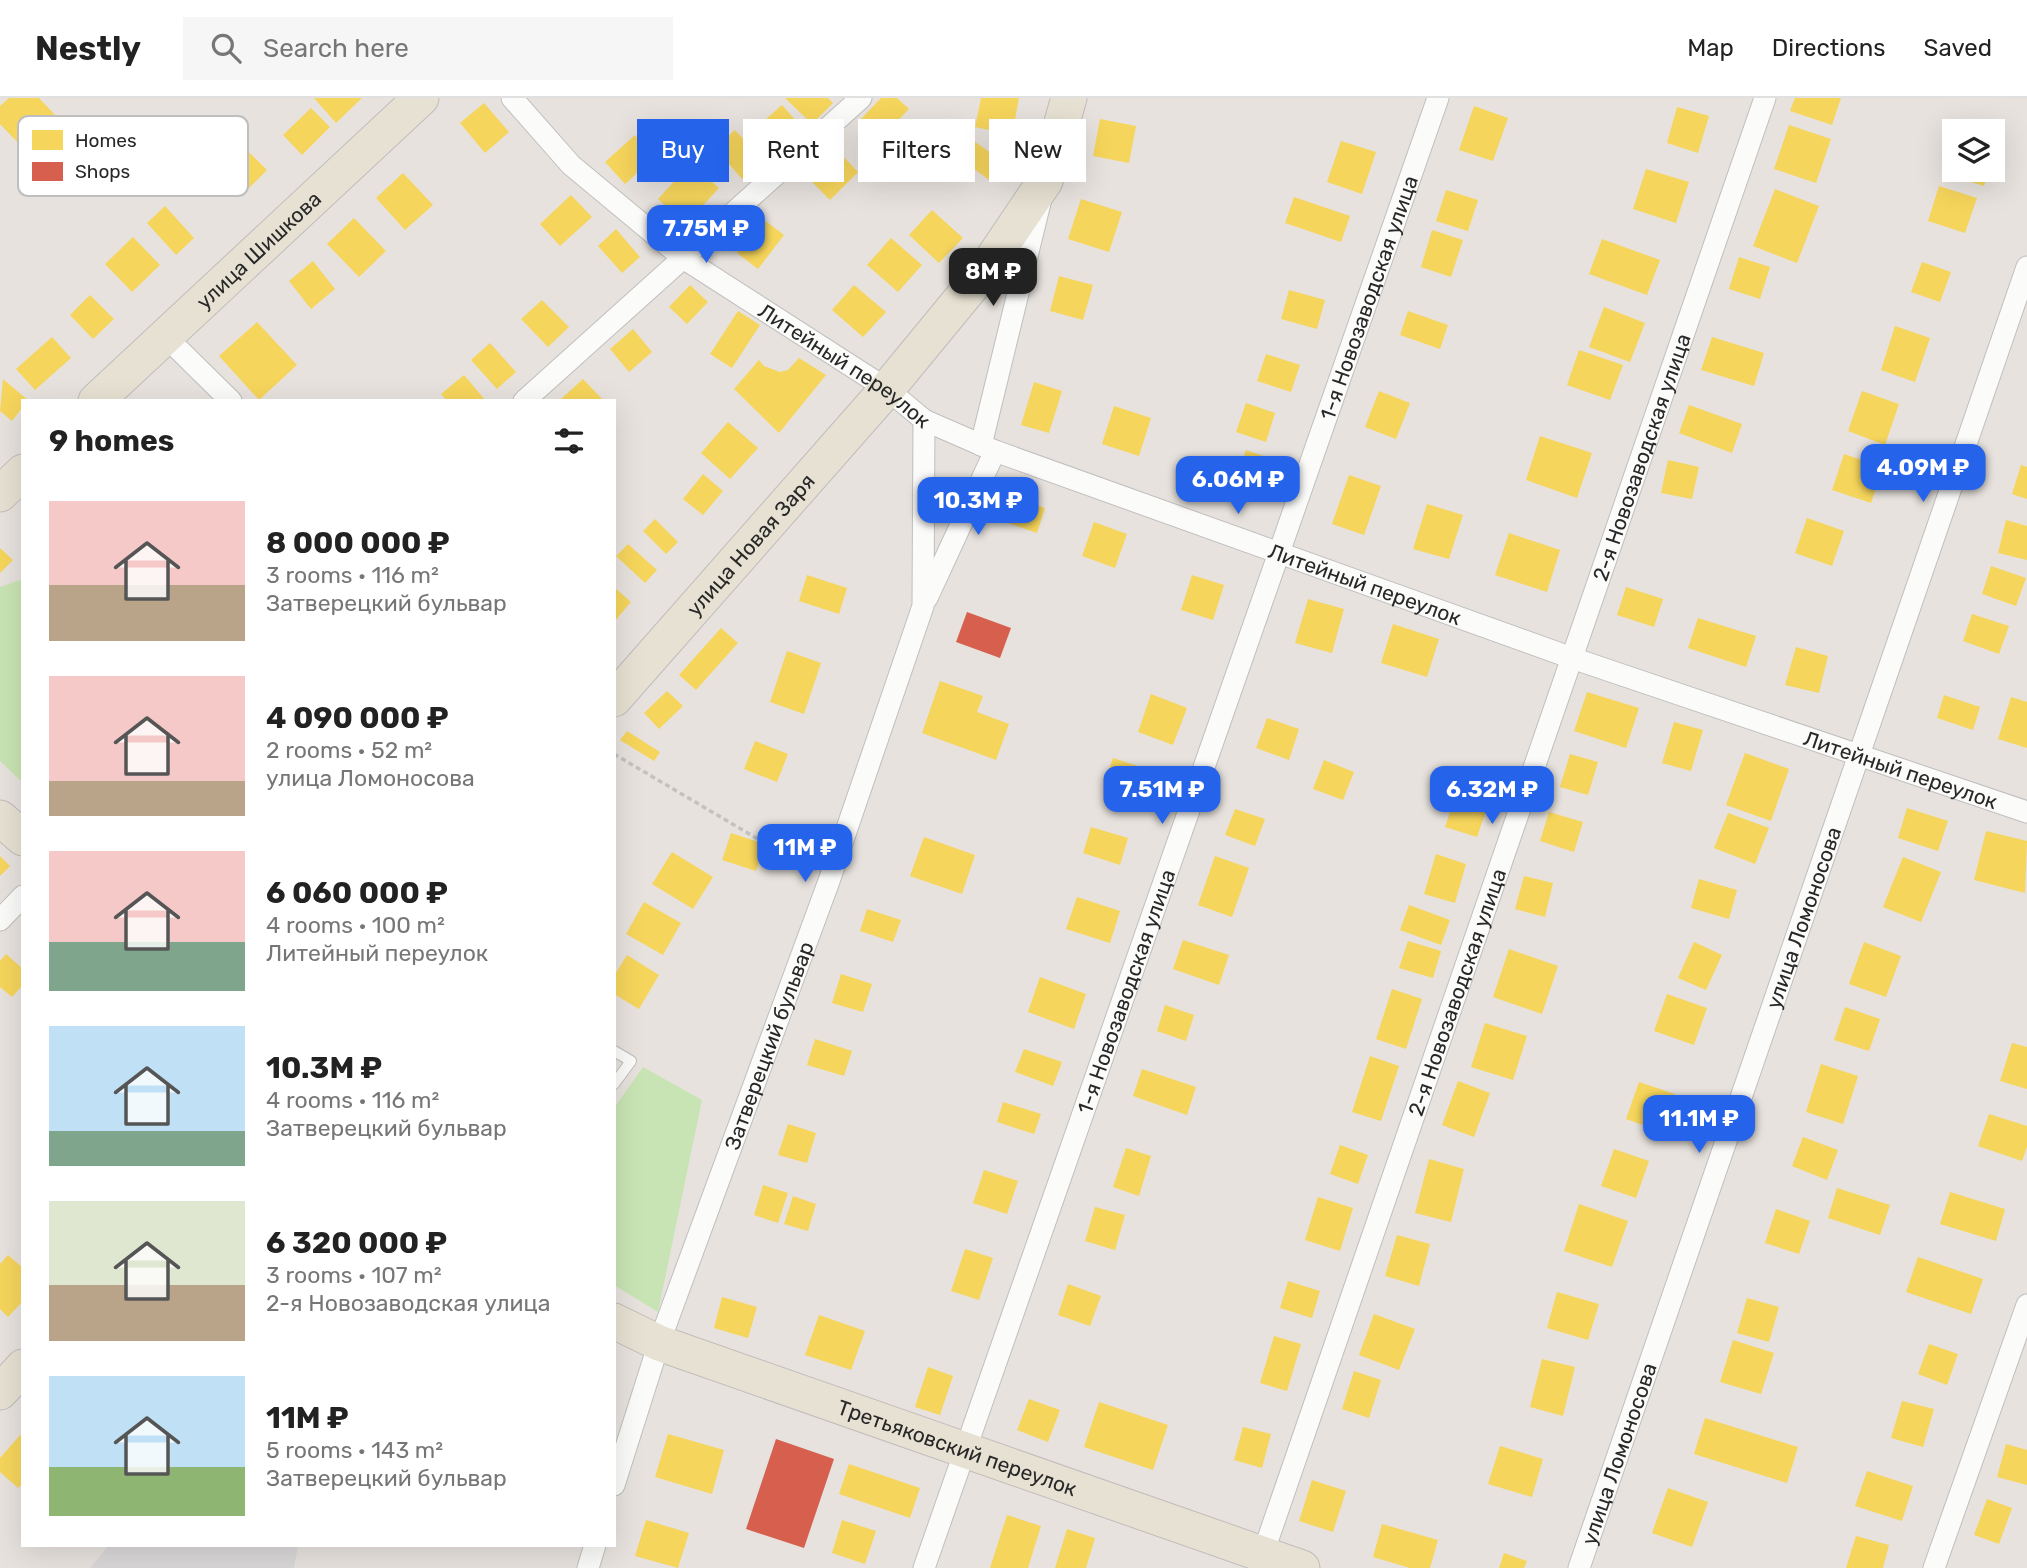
<!DOCTYPE html>
<meta charset="utf-8">
<style>
body{margin:0;font-family:Rubik,sans-serif;background:#f6f6f6;color:#222;height:100vh;display:flex;flex-direction:column;font-size:26px;white-space:nowrap}
*{box-sizing:border-box;margin:0}
p{font-size:23px;color:#767676}
.icon{flex:none;width:38px;height:38px;fill:none;stroke:currentColor;stroke-width:2;stroke-linecap:round;stroke-linejoin:round}
.map{position:relative;flex:1;overflow:hidden}
.drawer{position:absolute;left:21px;top:301px;width:595px;height:1148px;display:flex;flex-direction:column;background:#fff;border-radius:0px;box-shadow:0 7px 28px #0002}
.drawer>*{flex:none}
.top-card{position:absolute;left:637px;top:21px;width:665px;height:63px;display:flex;gap:14px}
.tools{position:absolute;left:1942px;top:21px;display:grid;gap:14px}
.tools a{display:grid;place-items:center;width:63px;height:63px;border-radius:0px;background:#fff;box-shadow:0 7px 28px #0002;font-size:35px}
.price{position:absolute;translate:-50% -60px;padding:0 16px;border-radius:14px;background:#2563eb;color:#fff;font-size:23px;line-height:46px;filter:drop-shadow(0 2px 4px #0008)}
.price::after{content:'';position:absolute;left:50%;top:42px;width:21px;height:16px;margin-left:-10px;background:inherit;clip-path:polygon(0 0,100% 0,50% 100%)}
.price.active{background:#222;color:#fff}
ul{padding:0;list-style:none}
li{display:flex;align-items:center;gap:21px;height:175px;padding:0 28px}
li span{display:grid;place-items:center;flex:none;width:196px;height:140px;border-radius:0px;color:#555}
li>.icon{margin-inline-start:auto}
span .icon{width:84px;height:84px;fill:#fffc;stroke-width:1}
li b{font-size:30px}
h2{display:flex;justify-content:space-between;align-items:center;height:84px;padding:0 28px;font-size:30px}
.chip{padding:0 24px;border-radius:0px;background:#fff;box-shadow:0 7px 28px #0002;font-size:24px;line-height:63px}
.chip.active{background:#2563eb;color:#fff}
header{display:flex;align-items:center;gap:42px;box-sizing:border-box;height:98px;padding:0 35px;background:#fff;border-bottom:2px solid #e0e0e0}
header strong{font-size:33px}
nav{display:flex;gap:38px;margin-inline-start:auto;font-size:24px}
.search{width:490px;height:63px;background:#f6f6f6;display:flex;align-items:center;gap:18px;box-sizing:border-box;padding:0 24px;border-radius:0px;color:#767676;font-size:26px}
.map>svg:first-child{display:block}
</style>
<header>
<strong>Nestly</strong>
<div class="search"><svg class="icon" aria-label="search" viewBox="0 0 24 24"><circle cx="10" cy="10" r="6"/><path d="M15 15l6 6"/></svg>Search here</div>
<nav><a>Map</a><a>Directions</a><a>Saved</a></nav>
</header>
<div class="map">
<svg width="2027" height="1470" viewBox="0 0 2027 1470">
<rect width="100%" height="100%" fill="#e7e2dd"/>
<path fill="#dad7d9" d="M109,1447H298L294,1470H90Z"/>
<path fill="#c9e4b4" d="M23,481V685L0,663V489Z
M643,969L702,1002L658,1214L614,1187V1010Z"/>
<path fill="#f6d55c" d="M9,0H39L55,17L21,48L0,26V8Z
M314,0H362L336,25Z
M785,0H828L833,5L812,26Z
M881,0H897L909,11L879,42L859,23Z
M981,0H1019L1012,37L975,29Z
M1795,0H1841L1832,27L1790,13Z
M484,5L509,34L485,55L460,25Z
M782,7L804,32L779,54L757,29Z
M1474,8L1508,20L1493,63L1459,52Z
M1677,9L1709,18L1698,55L1667,45Z
M311,10L330,29L302,57L283,37Z
M1100,21L1136,28L1129,65L1093,58Z
M1789,27L1831,41L1816,85L1774,71Z
M735,32L763,62L742,81L715,50Z
M964,36L1005,65L992,84L951,54Z
M635,37L655,59L625,86L605,64Z
M1341,43L1376,54L1362,96L1327,84Z
M242,47L267,72L244,95L219,70Z
M839,54L858,74L830,102L810,82Z
M691,65L719,90L686,126L658,101Z
M1646,71L1689,84L1676,125L1633,111Z
M1957,72H1989L1984,88L1955,79Z
M403,75L433,107L405,132L376,100Z
M1939,88L1977,100L1965,135L1928,123Z
M1775,91L1819,108L1797,165L1753,148Z
M1446,92L1478,102L1468,133L1436,123Z
M571,97L592,119L560,148L540,126Z
M1294,99L1350,118L1341,144L1285,125Z
M1081,101L1122,114L1109,154L1068,141Z
M165,108L194,140L176,157L147,125Z
M932,112L963,140L939,165L909,137Z
M354,120L386,153L359,179L327,146Z
M763,121L784,137L758,171L737,155Z
M616,131L640,159L622,175L598,148Z
M1432,132L1463,142L1451,179L1421,169Z
M133,139L160,167L132,194L105,166Z
M891,140L922,167L898,194L867,167Z
M1602,141L1660,162L1647,197L1589,176Z
M1739,159L1770,169L1760,201L1729,191Z
M313,163L335,191L311,211L289,183Z
M1922,164L1951,174L1940,204L1911,194Z
M1059,178L1093,187L1083,222L1050,213Z
M690,187L708,204L687,226L669,209Z
M854,187L886,214L863,239L832,212Z
M1289,192L1325,202L1317,231L1281,221Z
M90,197L114,221L93,241L70,217Z
M542,202L569,229L548,249L521,221Z
M1604,209L1645,225L1630,264L1589,249Z
M738,213L760,227L732,270L710,256Z
M1408,213L1448,227L1440,251L1400,237Z
M257,224L297,267L259,302L219,258Z
M1895,228L1930,240L1915,284L1881,272Z
M633,231L652,254L629,274L610,251Z
M52,239L71,260L35,292L16,271Z
M1712,239L1764,255L1754,288L1701,272Z
M490,245L516,274L497,291L471,262Z
M1579,252L1623,267L1610,302L1567,287Z
M1266,256L1300,267L1291,294L1257,283Z
M799,260L826,277L779,335L734,291L759,262L764,268L780,274L788,272Z
M464,277L486,303H447L441,296Z
M3,281L29,303H23V309L12,323L0,313Z
M583,281L604,303H562L561,301Z
M1034,284L1062,293L1049,335L1021,327Z
M1379,293L1410,305L1396,341L1365,329Z
M1862,293L1899,306L1885,347L1848,333Z
M1246,305L1275,315L1266,344L1236,334Z
M1689,307L1742,326L1732,355L1679,335Z
M1114,308L1151,320L1139,358L1102,346Z
M728,324L758,350L730,381L701,355Z
M1540,338L1592,355L1577,400L1526,382Z
M1246,352L1278,363L1265,402L1233,391Z
M1844,356L1883,369L1871,405L1832,392Z
M1668,362L1699,369L1692,401L1661,395Z
M2021,367L2027,369V401L2012,396Z
M703,376L723,393L703,417L683,401Z
M1349,377L1381,388L1364,437L1332,426Z
M1014,399L1045,410L1037,435L1005,424Z
M1427,406L1463,417L1449,461L1413,451Z
M1807,420L1844,433L1832,468L1795,455Z
M655,421L678,444L666,456L643,433Z
M2006,422L2027,428V462L1998,455Z
M1094,424L1127,436L1115,470L1082,458Z
M1509,435L1560,452L1547,494L1495,477Z
M628,446L657,472L645,485L616,458Z
M0,450L13,462L0,475Z
M1991,468L2026,480L2016,508L1982,496Z
M807,477L847,490L839,516L799,503Z
M1192,477L1224,487L1213,522L1181,512Z
M614,489L631,504L614,524Z
M1626,489L1663,501L1654,529L1617,517Z
M1308,501L1344,511L1332,555L1295,545Z
M1972,516L2009,528L1999,556L1963,543Z
M1698,520L1756,538L1746,569L1688,550Z
M1393,526L1439,541L1427,579L1381,565Z
M721,530L738,545L696,592L679,577Z
M1796,549L1828,558L1819,595L1785,587Z
M787,553L821,565L804,616L770,604Z
M940,583L983,598L977,614L1009,626L996,662L922,635Z
M667,593L683,608L659,631L644,615Z
M1587,594L1639,610L1626,650L1574,633Z
M1151,596L1187,610L1173,647L1138,634Z
M1944,597L1980,609L1973,632L1937,620Z
M2011,599L2027,604V650L1998,641Z
M1267,620L1299,631L1289,662L1256,650Z
M1674,624L1703,632L1691,673L1662,665Z
M627,633L660,654L654,663L620,642Z
M755,643L788,656L777,684L744,671Z
M1745,655L1789,671L1771,723L1726,707Z
M1570,656L1598,664L1588,697L1560,689Z
M1113,660L1163,676L1154,703L1104,686Z
M1324,662L1354,674L1343,702L1313,691Z
M1456,696L1488,707L1477,739L1445,729Z
M1907,710L1948,723L1938,753L1898,740Z
M1235,711L1265,721L1255,748L1225,737Z
M1549,714L1583,724L1574,754L1540,743Z
M1728,715L1769,730L1755,766L1714,750Z
M1091,729L1128,740L1120,767L1083,755Z
M1986,733L2027,743L2025,795L1974,782Z
M731,735L765,746L756,773L722,762Z
M924,739L975,757L962,796L910,778Z
M672,754L713,779L693,811L652,786Z
M1436,756L1466,766L1455,805L1424,796Z
M0,758L10,768L0,778Z
M1215,758L1249,770L1232,819L1198,807Z
M1903,759L1941,774L1921,824L1883,809Z
M1524,778L1553,785L1545,819L1515,811Z
M1699,781L1737,792L1729,821L1691,810Z
M1077,799L1120,813L1110,845L1066,831Z
M644,804L681,825L663,857L626,836Z
M1409,807L1450,822L1441,847L1400,832Z
M867,811L901,822L893,844L860,833Z
M1183,842L1229,857L1219,887L1173,871Z
M1408,843L1441,853L1433,880L1399,870Z
M1694,844L1722,857L1706,892L1678,880Z
M1864,844L1901,858L1886,899L1849,886Z
M1509,851L1558,868L1542,916L1493,899Z
M6,856L23,871V887L12,899L0,889V863Z
M627,857L659,877L639,911L614,896V878Z
M841,876L872,886L863,914L832,905Z
M1040,879L1086,896L1074,931L1028,914Z
M1392,891L1422,901L1406,951L1376,941Z
M1667,896L1707,910L1694,947L1654,933Z
M1165,907L1194,917L1186,943L1157,933Z
M1845,909L1880,921L1869,953L1834,942Z
M1485,925L1527,938L1513,982L1471,969Z
M815,941L852,953L844,978L807,967Z
M2012,945L2027,949V991L2000,983Z
M1024,951L1062,964L1053,988L1015,974Z
M1370,958L1399,968L1381,1023L1352,1014Z
M1821,966L1858,978L1843,1026L1806,1014Z
M1142,971L1196,989L1187,1017L1133,998Z
M1458,983L1490,995L1474,1039L1442,1027Z
M1639,984L1675,996L1662,1034L1626,1021Z
M1003,1004L1041,1016L1034,1036L997,1024Z
M1989,1016L2027,1028V1049L2022,1063L1978,1048Z
M788,1026L816,1035L807,1065L778,1057Z
M1803,1039L1838,1052L1827,1082L1792,1068Z
M1340,1047L1368,1057L1358,1086L1330,1076Z
M1126,1050L1151,1058L1139,1098L1113,1089Z
M1614,1051L1649,1063L1636,1100L1601,1088Z
M1429,1061L1464,1071L1451,1124L1415,1115Z
M984,1072L1018,1083L1007,1116L973,1105Z
M763,1087L788,1095L778,1125L754,1117Z
M1837,1090L1890,1107L1880,1137L1828,1120Z
M1950,1094L2005,1111L1996,1143L1940,1126Z
M793,1098L816,1106L808,1133L784,1126Z
M1318,1099L1353,1110L1340,1153L1305,1142Z
M1579,1106L1628,1123L1612,1169L1564,1153Z
M1095,1109L1125,1117L1115,1152L1085,1143Z
M1776,1111L1810,1123L1799,1156L1765,1145Z
M1397,1137L1430,1146L1419,1188L1385,1178Z
M965,1151L993,1160L979,1202L951,1193Z
M8,1157L23,1170V1203L8,1219L0,1211V1166Z
M1918,1159L1983,1181L1971,1216L1906,1194Z
M1288,1183L1320,1193L1312,1220L1280,1210Z
M1068,1186L1101,1198L1090,1228L1058,1217Z
M1557,1194L1599,1206L1588,1242L1547,1230Z
M722,1199L757,1209L748,1240L714,1230Z
M1747,1200L1779,1209L1769,1244L1737,1235Z
M1374,1216L1415,1231L1399,1272L1359,1257Z
M819,1217L865,1233L851,1272L805,1257Z
M1274,1238L1301,1246L1287,1293L1260,1285Z
M1733,1242L1774,1255L1761,1296L1720,1284Z
M1929,1246L1958,1256L1947,1287L1918,1276Z
M1542,1261L1575,1269L1563,1318L1530,1309Z
M928,1269L953,1278L940,1317L915,1309Z
M1354,1273L1381,1282L1369,1320L1342,1311Z
M1029,1301L1060,1312L1048,1344L1017,1332Z
M1902,1303L1934,1311L1923,1349L1891,1340Z
M1099,1304L1168,1327L1153,1372L1084,1349Z
M1705,1320L1798,1349L1787,1385L1694,1356Z
M1243,1329L1271,1336L1262,1370L1234,1362Z
M21,1336L23,1385L18,1390L0,1374V1360Z
M668,1336L724,1352L712,1396L655,1379Z
M2006,1346L2027,1352V1387L1997,1379Z
M1500,1348L1543,1361L1532,1399L1488,1386Z
M849,1366L920,1390L910,1420L839,1396Z
M1867,1373L1913,1388L1902,1423L1855,1408Z
M1312,1382L1346,1393L1333,1434L1299,1423Z
M1668,1390L1708,1404L1692,1449L1652,1435Z
M1987,1401L2012,1410L1999,1446L1974,1437Z
M1007,1417L1041,1428L1028,1470H990Z
M646,1422L689,1435L678,1470L635,1458Z
M842,1422L876,1433L865,1466L832,1455Z
M1382,1426L1438,1442L1430,1470H1410L1373,1459Z
M1067,1431L1095,1440L1086,1470H1055Z
M1856,1438L1889,1447L1883,1470H1846Z
M1504,1455L1527,1463L1524,1470H1499Z"/>
<path fill="#d6604d" d="M967,514L1011,530L1000,560L956,544Z
M776,1341L834,1361L804,1450L746,1431Z"/>
<g fill="none" stroke-linecap="round" stroke-linejoin="round">
<defs>
<path id="service" d="M614,953L631,963L614,986"/>
<g id="minor">
<path id="s1" d="M512,0L571,67L683,160L887,291L924,322L995,353L1572,560L2027,714"/>
<path d="M164,237L231,303"/>
<path d="M524,303L861,0"/>
<path d="M981,347L1040,105"/>
<path d="M927,500L995,353"/>
<path d="M0,822L23,798"/>
<path id="s2" d="M614,1387L659,1245L829,783L923,508L924,322"/>
<path id="s3" d="M1259,1467L1765,0"/>
<path d="M588,1470L595,1447"/>
<path id="s4" d="M924,1470L1438,0"/>
<path id="s5" d="M1579,1470L2027,169"/>
<path d="M1934,1470L2027,1207"/>
</g>
<g id="primary">
<path id="s6" d="M96,303L421,0"/>
<path d="M0,396L23,374"/>
<path id="s7" d="M614,601L887,291L985,172L1045,83L1069,0"/>
<path d="M0,720L23,740"/>
<path id="s8" d="M614,1223L659,1245L1302,1470"/>
<path d="M0,1294L23,1269"/>
</g>
</defs>
<use href="#service" stroke="#c0bebf" stroke-width="12"/>
<use href="#minor" stroke="#c0bebf" stroke-width="23"/>
<use href="#primary" stroke="#bfbdbc" stroke-width="37"/>
<path stroke="#c3c2c2" stroke-width="3.5" stroke-dasharray="5 3.5" stroke-linecap="butt" d="M614,656L812,773"/>
<use href="#service" stroke="#fbfbfa" stroke-width="10"/>
<use href="#minor" stroke="#fbfbfa" stroke-width="21"/>
<use href="#primary" stroke="#e6e1d2" stroke-width="35"/>
</g>
<g text-anchor="middle" dominant-baseline="central" stroke-width="7" stroke-linejoin="round" paint-order="stroke">
<g font-size="21" fill="#282828" stroke="#fff">
<text stroke="none"><textPath href="#s6" startOffset="222">улица Шишкова</textPath></text>
<text stroke="none"><textPath href="#s4" startOffset="1346">1-я Новозаводская улица</textPath></text>
<text stroke="none"><textPath href="#s1" startOffset="429">Литейный переулок</textPath></text>
<text stroke="none"><textPath href="#s3" startOffset="1172">2-я Новозаводская улица</textPath></text>
<text stroke="none"><textPath href="#s7" startOffset="206">улица Новая Заря</textPath></text>
<text stroke="none"><textPath href="#s1" startOffset="996">Литейный переулок</textPath></text>
<text stroke="none"><textPath href="#s1" startOffset="1563">Литейный переулок</textPath></text>
<text stroke="none"><textPath href="#s5" startOffset="688">улица Ломоносова</textPath></text>
<text stroke="none"><textPath href="#s4" startOffset="611">1-я Новозаводская улица</textPath></text>
<text stroke="none"><textPath href="#s3" startOffset="606">2-я Новозаводская улица</textPath></text>
<text stroke="none"><textPath href="#s2" startOffset="466">Затверецкий бульвар</textPath></text>
<text stroke="none"><textPath href="#s8" startOffset="366">Третьяковский переулок</textPath></text>
<text stroke="none"><textPath href="#s5" startOffset="121">улица Ломоносова</textPath></text>
</g>
</g>
<rect x="18" y="18" width="230" height="80" rx="10" fill="#fff" stroke="#bebebe" stroke-width="2"/>
<rect x="32" y="32" width="31" height="20" fill="#f6d55c"/>
<rect x="32" y="64" width="31" height="19" fill="#d6604d"/>
<g font-size="19" fill="#282828">
<text x="75" y="49">Homes</text>
<text x="75" y="80">Shops</text>
</g>
</svg>
<div class="tools">
<a><svg class="icon" aria-label="layers" viewBox="0 0 24 24"><path d="M12 4l9 5-9 5-9-5zM3 14l9 5 9-5"/></svg></a>
</div>
<b class="price" style="left:706px;top:167px">7.75M ₽</b>
<b class="price active" style="left:993px;top:210px">8M ₽</b>
<b class="price" style="left:1923px;top:406px">4.09M ₽</b>
<b class="price" style="left:1238px;top:418px">6.06M ₽</b>
<b class="price" style="left:978px;top:439px">10.3M ₽</b>
<b class="price" style="left:1162px;top:728px">7.51M ₽</b>
<b class="price" style="left:1492px;top:728px">6.32M ₽</b>
<b class="price" style="left:805px;top:786px">11M ₽</b>
<b class="price" style="left:1699px;top:1057px">11.1M ₽</b>
<div class="top-card">
<a class="chip active">Buy</a>
<a class="chip">Rent</a>
<a class="chip">Filters</a>
<a class="chip">New</a>
</div>
<section class="drawer">
<h2>9 homes<svg class="icon" aria-label="filters" viewBox="0 0 24 24"><path d="M4 7h16M4 17h16"/><circle cx="9" cy="7" r="2"/><circle cx="15" cy="17" r="2"/></svg></h2>
<ul>
<li><span style="background:linear-gradient(#f6c9c9 60%,#b9a48a 0)"><svg class="icon" aria-label="home" viewBox="0 0 24 24"><path d="M3 11l9-7 9 7M6 9v11h12V9"/></svg></span><div><b>8 000 000 ₽</b><p>3 rooms · 116 m²</p><p>Затверецкий бульвар</p></div></li>
<li><span style="background:linear-gradient(#f6c9c9 75%,#b9a48a 0)"><svg class="icon" aria-label="home" viewBox="0 0 24 24"><path d="M3 11l9-7 9 7M6 9v11h12V9"/></svg></span><div><b>4 090 000 ₽</b><p>2 rooms · 52 m²</p><p>улица Ломоносова</p></div></li>
<li><span style="background:linear-gradient(#f6c9c9 65%,#7fa58c 0)"><svg class="icon" aria-label="home" viewBox="0 0 24 24"><path d="M3 11l9-7 9 7M6 9v11h12V9"/></svg></span><div><b>6 060 000 ₽</b><p>4 rooms · 100 m²</p><p>Литейный переулок</p></div></li>
<li><span style="background:linear-gradient(#bfe0f5 75%,#7fa58c 0)"><svg class="icon" aria-label="home" viewBox="0 0 24 24"><path d="M3 11l9-7 9 7M6 9v11h12V9"/></svg></span><div><b>10.3M ₽</b><p>4 rooms · 116 m²</p><p>Затверецкий бульвар</p></div></li>
<li><span style="background:linear-gradient(#dfe7d0 60%,#b9a48a 0)"><svg class="icon" aria-label="home" viewBox="0 0 24 24"><path d="M3 11l9-7 9 7M6 9v11h12V9"/></svg></span><div><b>6 320 000 ₽</b><p>3 rooms · 107 m²</p><p>2-я Новозаводская улица</p></div></li>
<li><span style="background:linear-gradient(#bfe0f5 65%,#8fb573 0)"><svg class="icon" aria-label="home" viewBox="0 0 24 24"><path d="M3 11l9-7 9 7M6 9v11h12V9"/></svg></span><div><b>11M ₽</b><p>5 rooms · 143 m²</p><p>Затверецкий бульвар</p></div></li>
</ul>
</section>
</div>
